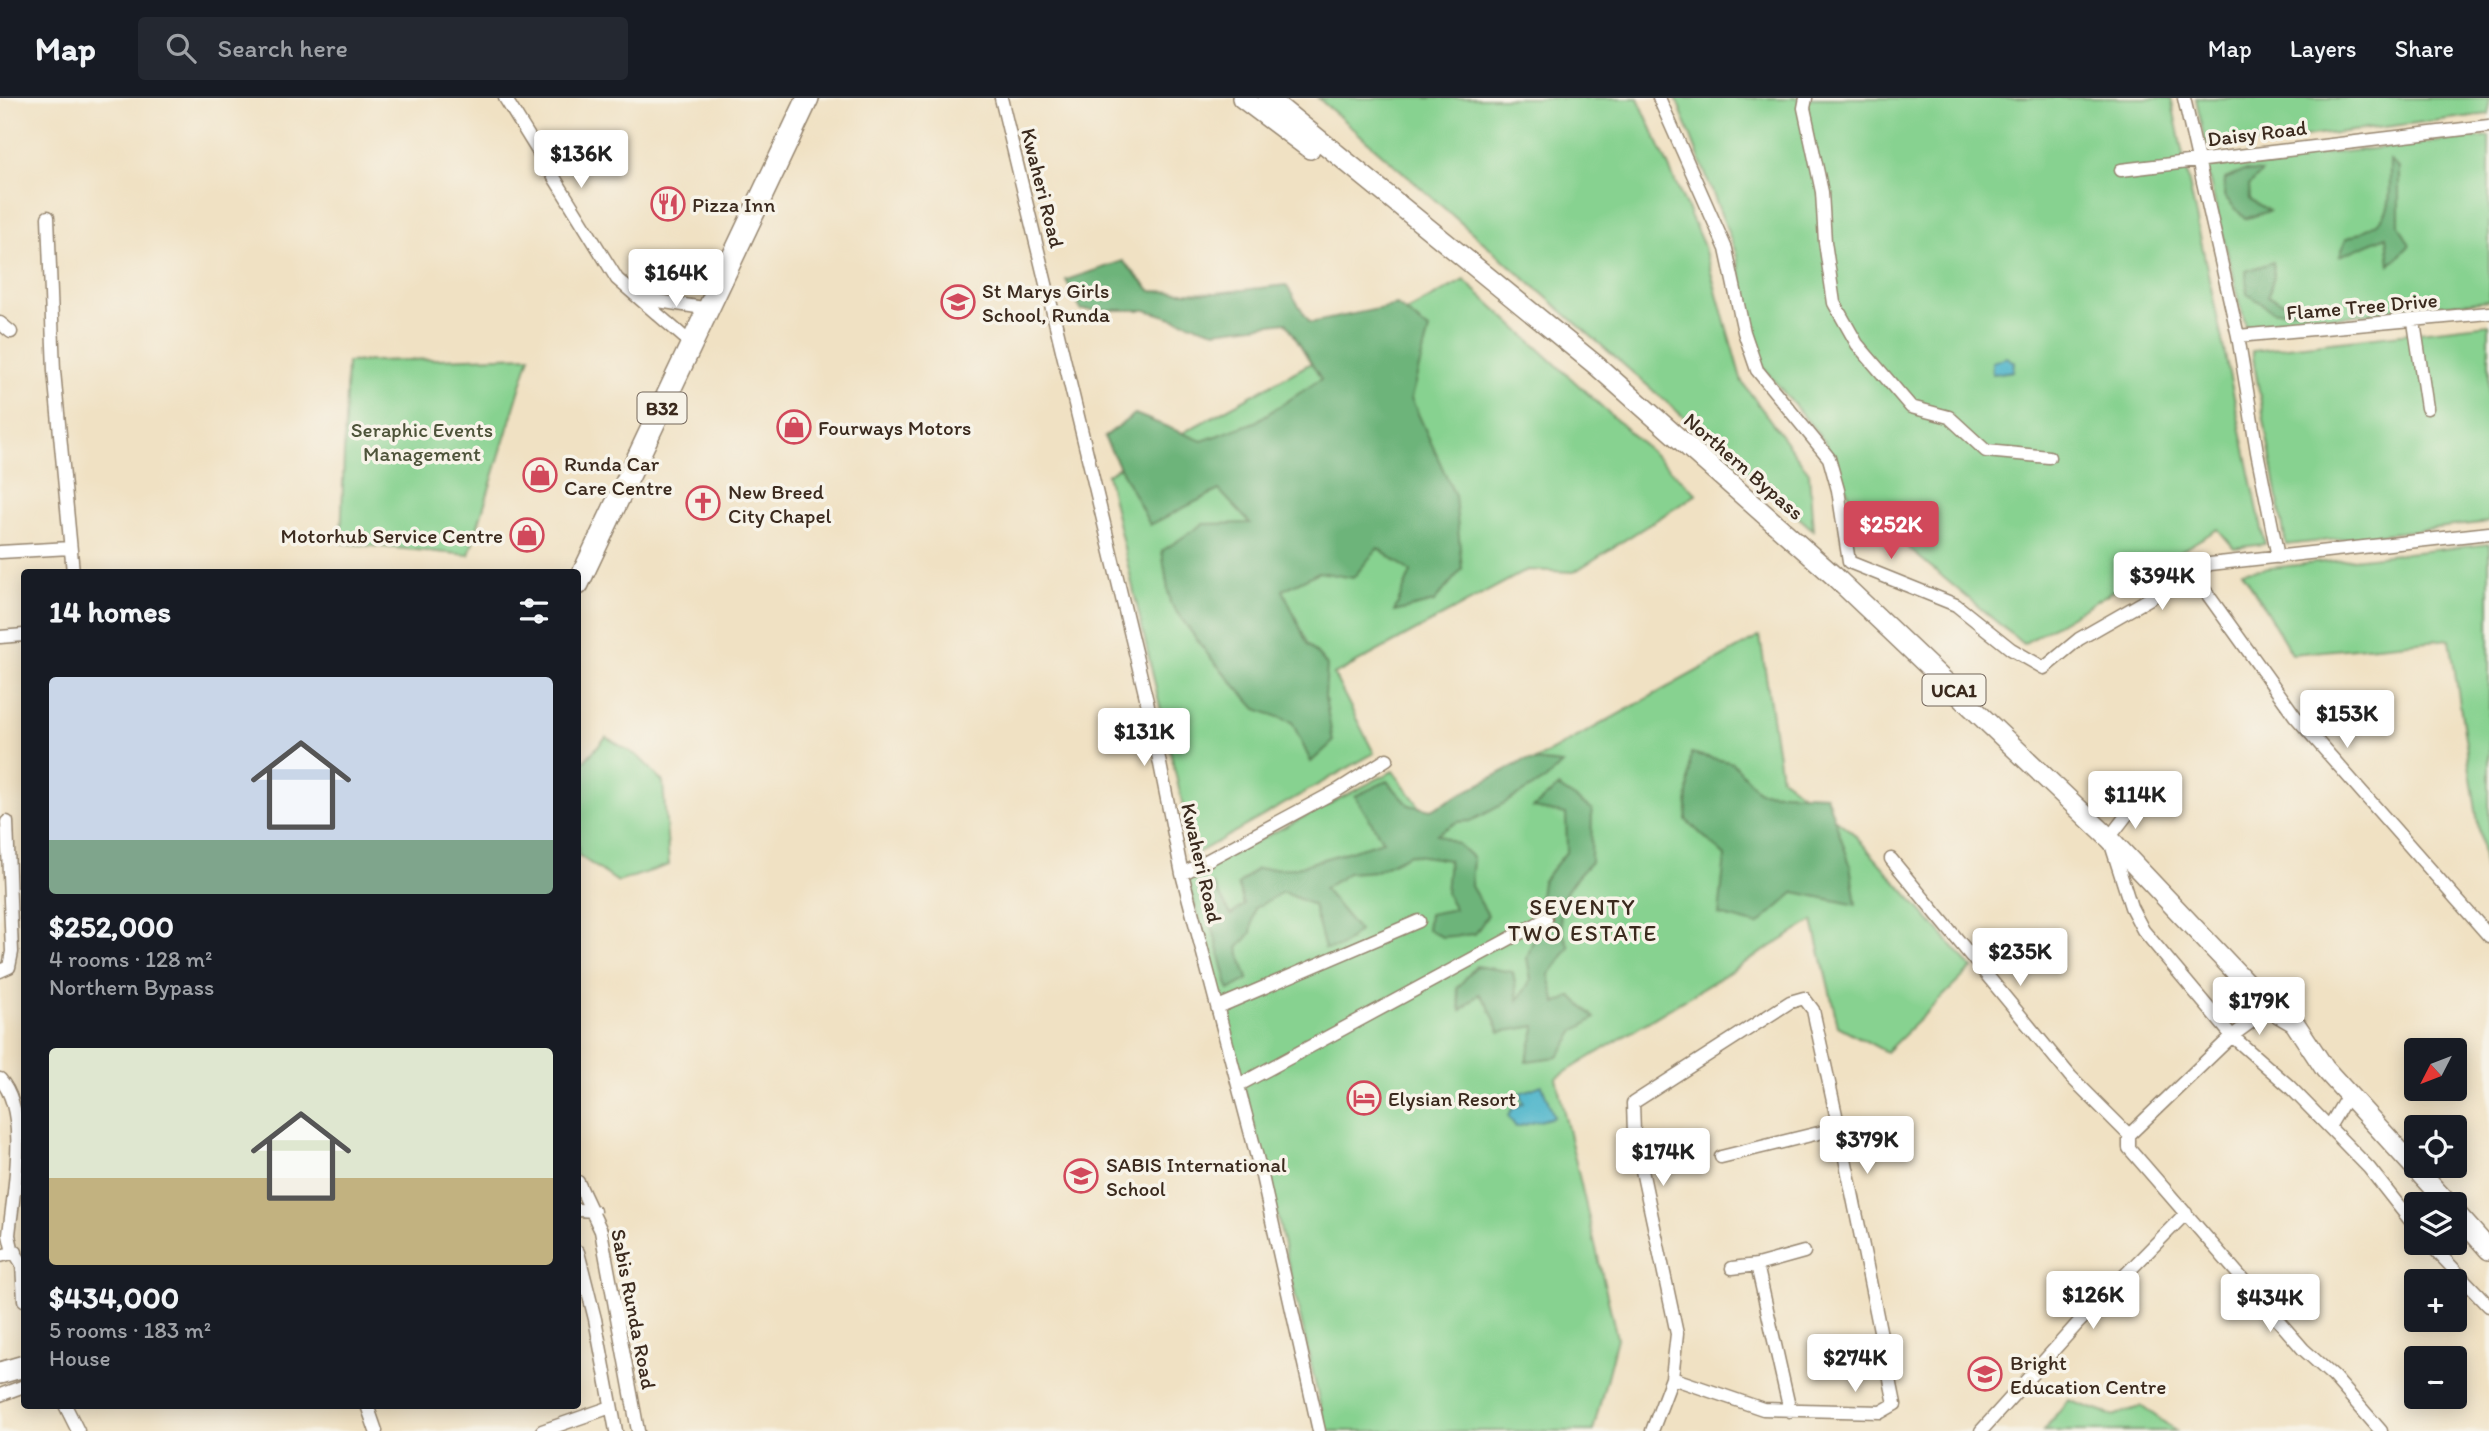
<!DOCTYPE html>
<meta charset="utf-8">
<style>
body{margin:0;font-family:Itim,sans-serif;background:#242831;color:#f1f3f6;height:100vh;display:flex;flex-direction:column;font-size:26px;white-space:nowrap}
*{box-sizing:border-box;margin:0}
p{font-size:23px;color:#9ea1a6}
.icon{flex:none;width:38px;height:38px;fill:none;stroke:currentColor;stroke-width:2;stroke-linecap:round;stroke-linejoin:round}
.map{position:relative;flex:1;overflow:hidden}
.side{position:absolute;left:21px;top:471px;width:560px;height:840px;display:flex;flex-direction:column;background:#171b24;border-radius:7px;box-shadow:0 4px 18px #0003}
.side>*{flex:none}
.needle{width:46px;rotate:228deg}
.controls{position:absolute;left:2404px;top:940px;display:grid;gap:14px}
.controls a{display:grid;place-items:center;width:63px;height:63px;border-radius:7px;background:#171b24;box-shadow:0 4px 18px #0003;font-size:35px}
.price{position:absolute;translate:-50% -60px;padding:0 16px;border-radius:7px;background:#fff;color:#222;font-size:23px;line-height:46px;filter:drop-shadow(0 2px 4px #0008)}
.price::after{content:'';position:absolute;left:50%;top:42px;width:21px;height:16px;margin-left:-10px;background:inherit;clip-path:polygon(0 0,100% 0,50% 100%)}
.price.on{background:#d1495b;color:#fff}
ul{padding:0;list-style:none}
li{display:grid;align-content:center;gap:14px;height:371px;padding:0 28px}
li span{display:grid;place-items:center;height:217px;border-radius:7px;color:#555}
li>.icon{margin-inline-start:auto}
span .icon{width:126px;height:126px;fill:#fffc;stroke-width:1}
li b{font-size:30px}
h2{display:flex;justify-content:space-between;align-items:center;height:84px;padding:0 28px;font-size:30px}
header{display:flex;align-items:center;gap:42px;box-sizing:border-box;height:98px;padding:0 35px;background:#171b24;border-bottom:2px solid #363941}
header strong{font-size:33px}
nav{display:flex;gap:38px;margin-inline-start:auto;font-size:24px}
.search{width:490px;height:63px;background:#242831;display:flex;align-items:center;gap:18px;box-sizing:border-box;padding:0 24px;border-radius:7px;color:#9ea1a6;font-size:26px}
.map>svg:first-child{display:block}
</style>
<header>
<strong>Map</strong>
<div class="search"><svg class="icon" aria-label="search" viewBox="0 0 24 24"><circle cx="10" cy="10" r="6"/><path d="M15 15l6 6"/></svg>Search here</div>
<nav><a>Map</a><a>Layers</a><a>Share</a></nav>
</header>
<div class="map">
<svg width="2489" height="1333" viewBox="0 0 2489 1333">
<rect width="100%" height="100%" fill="#f7f3e8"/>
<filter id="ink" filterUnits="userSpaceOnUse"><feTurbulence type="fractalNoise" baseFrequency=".0143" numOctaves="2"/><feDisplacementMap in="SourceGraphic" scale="14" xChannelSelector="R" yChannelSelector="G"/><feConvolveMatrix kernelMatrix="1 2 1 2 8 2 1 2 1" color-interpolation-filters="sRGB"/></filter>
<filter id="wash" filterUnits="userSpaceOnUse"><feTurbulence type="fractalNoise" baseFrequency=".00686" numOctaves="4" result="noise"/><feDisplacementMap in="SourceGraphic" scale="28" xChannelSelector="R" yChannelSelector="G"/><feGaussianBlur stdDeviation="1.57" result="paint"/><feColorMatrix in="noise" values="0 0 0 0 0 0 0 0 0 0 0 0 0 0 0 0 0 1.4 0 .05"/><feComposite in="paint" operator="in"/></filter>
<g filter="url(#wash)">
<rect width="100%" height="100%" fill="#f0e1c3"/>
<path fill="#87d290" stroke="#617e57" stroke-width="2" d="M1318,0H1638L1703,146L1742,284L1809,375L1813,432Z
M1676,0H2171L2265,446L2234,450L2218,431L2023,546L1852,403L1825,344L1760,266L1736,155Z
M2196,0H2489V16L2206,51Z
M2489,38V202L2246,229L2206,69Z
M1464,182L1697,396L1574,474L1527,472L1334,577L1374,655L1194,757L1107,376Z
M2489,226V424L2286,447L2252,253Z
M530,258L469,457L341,445L347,264Z
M2489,446V798L2450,541L2292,556L2242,473Z
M1760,538L1781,679L1853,735L1972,870L1886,954L1838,928L1813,823L1556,980L1617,1240L1593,1333H1326L1271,1090L1187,779L1393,673L1429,721Z
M606,639L639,659L663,684L669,767L618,784L578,757V670Z
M2068,1302L2113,1318L2142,1308L2176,1333H2043Z"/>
<path fill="#6db47a" stroke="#546f4c" stroke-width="2" d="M2390,63L2399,70V127L2410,147L2390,167L2387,138L2340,158L2346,141C2396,119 2389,116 2390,63Z
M2244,73L2262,74L2249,88L2250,101L2269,113L2245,121L2224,98L2225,81Z
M1123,163L1151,193L1216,195L1286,187L1310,225L1397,207L1429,232L1411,300L1455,398L1462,471L1434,504L1394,514L1411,474L1378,450L1353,480L1319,474L1283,492L1307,545L1327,567L1325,599L1333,644L1311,664L1292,624L1256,611L1209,558L1170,505L1162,453L1203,426L1250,425L1219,392L1150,427L1104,339L1135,316L1202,343L1255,324L1321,281L1286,224L1215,233L1146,212H1081L1066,182Z
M2273,164L2274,178L2268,198L2303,212L2274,213L2247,196L2246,173Z
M1691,655L1733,665L1759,694L1826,697L1850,766L1856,807L1795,794L1758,827L1719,817L1725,758L1686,722Z
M1525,662L1562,666L1545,682L1492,712L1471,723L1457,724L1437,736L1458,746L1473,760L1471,788L1488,817L1475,836L1442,839L1427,831L1429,816L1455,811L1446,795L1449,762L1410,756L1376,773L1348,775L1324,791L1359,833L1340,849L1325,851L1313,807L1283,794L1255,810L1251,835L1238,850L1248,881L1229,892L1202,788L1213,786L1231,817L1244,807L1238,787L1256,771L1294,770L1383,743L1355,698L1387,683L1409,707L1431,712Z
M1558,689L1592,711L1591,764C1563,793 1550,809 1569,849L1549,877L1556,906L1572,898L1595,920L1575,933L1558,959L1526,963L1536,928L1500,934L1487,905L1479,896L1461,913L1457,890L1476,868L1513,874L1518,902L1531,882L1527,860L1535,836L1542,784L1567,753L1566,716L1533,710Z"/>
<path fill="#4db5cb" stroke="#447074" stroke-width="2" d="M2006,259L2014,264L2013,273L1992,276V264Z
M1542,987L1554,1019L1516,1029L1508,1018L1512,1011L1523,1005L1520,995Z"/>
</g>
<g filter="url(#ink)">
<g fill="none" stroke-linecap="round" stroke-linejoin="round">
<defs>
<path id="street" d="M505,0L617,181L693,247
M1001,0L1150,616L1182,776L1262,1078L1319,1333
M1659,0L1726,151L1744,234L1757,272L1829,360L1838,392L1849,464
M1806,0L1804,10L1822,94L1825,144L1834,205L1857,246L1911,309L1949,319L1986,353L2049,359
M2184,0L2238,238L2257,354L2278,459
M2121,72L2489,28
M48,119L54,273L73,474
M639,200L710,211
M2414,224L2427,310
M0,225L11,234
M2238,238L2489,215
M0,454L70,450
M1849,464L1956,507L2011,551L2044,570L2079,541L2210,466L2489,435
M2193,476L2295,618L2489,838
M0,539L24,537
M2136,705L2109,740L2131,809L2143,832L2232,938L2289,988L2369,1070L2417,1131
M1891,761L2071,979L2129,1037
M1182,776L1338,692L1387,661
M0,873L9,869L12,854L7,724
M1218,909L1419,823
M2270,910L2232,938L2129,1037V1050L2303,1251L2334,1279L2381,1333
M0,981C30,1014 13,1095 9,1137L12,1150L22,1166L24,1202
M1239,987L1546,821
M2329,1029L2348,997
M578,1084L601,1133L638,1333
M578,1112L594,1113
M2428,1144L2489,1208
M578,1154L595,1221L616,1333
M0,1158L16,1154
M1757,1167L1804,1154
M1732,1170L1757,1167L1790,1313
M1672,1280L1763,1311L1881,1314L1895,1306L1838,1026
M0,1297L24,1288
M65,1307L78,1333
M367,1307L376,1333
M542,1333L611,1309
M1652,1333L1672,1280L1677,1236L1634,1035L1633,1005L1790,904L1804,900L1813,912L1838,1026L1835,1031L1721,1059
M1981,1333L2078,1225L2186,1115"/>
<path id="primary" d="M1242,0L1310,51
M1268,0L1597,268L1834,478L2109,740L2270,910L2294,924L2325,971L2448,1106
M2455,1114L2489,1152"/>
<path id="highway" d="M578,486L808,0
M0,1275L24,1268"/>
</defs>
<use href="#street" stroke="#968670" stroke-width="15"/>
<use href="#primary" stroke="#968670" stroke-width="22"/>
<use href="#highway" stroke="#968670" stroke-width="24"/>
<use href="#street" stroke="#fff" stroke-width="12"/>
<use href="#primary" stroke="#fff" stroke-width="19"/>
<use href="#highway" stroke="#fff" stroke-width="21"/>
</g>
</g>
<defs>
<symbol id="restaurant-ring" viewBox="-11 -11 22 22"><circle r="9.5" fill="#f7f3e8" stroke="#d1495b" stroke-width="1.5"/><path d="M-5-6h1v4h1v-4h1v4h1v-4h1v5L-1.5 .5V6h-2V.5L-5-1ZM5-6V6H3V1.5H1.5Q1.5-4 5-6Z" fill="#d1495b"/></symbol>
<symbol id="school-ring" viewBox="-11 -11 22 22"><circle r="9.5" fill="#f7f3e8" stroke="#d1495b" stroke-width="1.5"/><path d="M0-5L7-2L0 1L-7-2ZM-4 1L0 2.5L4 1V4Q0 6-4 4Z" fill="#d1495b"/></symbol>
<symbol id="shop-ring" viewBox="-11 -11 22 22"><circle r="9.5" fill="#f7f3e8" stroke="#d1495b" stroke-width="1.5"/><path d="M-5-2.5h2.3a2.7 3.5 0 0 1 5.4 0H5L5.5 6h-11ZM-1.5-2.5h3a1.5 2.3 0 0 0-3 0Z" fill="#d1495b"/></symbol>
<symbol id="church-ring" viewBox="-11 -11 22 22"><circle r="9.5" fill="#f7f3e8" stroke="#d1495b" stroke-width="1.5"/><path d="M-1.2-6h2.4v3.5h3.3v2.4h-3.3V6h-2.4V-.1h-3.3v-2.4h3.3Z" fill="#d1495b"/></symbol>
<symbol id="hotel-ring" viewBox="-11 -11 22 22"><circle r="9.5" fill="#f7f3e8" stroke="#d1495b" stroke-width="1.5"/><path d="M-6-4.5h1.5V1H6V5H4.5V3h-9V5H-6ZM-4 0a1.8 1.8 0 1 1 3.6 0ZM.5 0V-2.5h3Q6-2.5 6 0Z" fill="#d1495b"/></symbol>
</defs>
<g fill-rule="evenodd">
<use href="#restaurant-ring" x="649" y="87" width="38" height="38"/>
<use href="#school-ring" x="939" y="185" width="38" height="38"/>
<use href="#shop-ring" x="775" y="310" width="38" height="38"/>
<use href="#shop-ring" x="521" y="358" width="38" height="38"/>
<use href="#church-ring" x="684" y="386" width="38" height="38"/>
<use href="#shop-ring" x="508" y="418" width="38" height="38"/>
<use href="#hotel-ring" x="1345" y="981" width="38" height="38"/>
<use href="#school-ring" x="1062" y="1059" width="38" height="38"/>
<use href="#school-ring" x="1966" y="1257" width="38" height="38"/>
</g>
<g text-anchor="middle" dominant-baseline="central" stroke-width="7" stroke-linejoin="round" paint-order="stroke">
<g fill="#f7f3e8" stroke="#73665b" stroke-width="2">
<rect x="637.5" y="294.5" width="49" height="31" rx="5"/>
<rect x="1922.5" y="576.5" width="63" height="31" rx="5"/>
</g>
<g font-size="19" font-weight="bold" fill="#3b2a1e">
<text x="662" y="310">B32</text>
<text x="1954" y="592">UCA1</text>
</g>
<g font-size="21" fill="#3b2a1e" stroke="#f7f3e8">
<text transform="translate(2257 35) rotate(-7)">Daisy Road</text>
<text transform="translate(1043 90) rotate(76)">Kwaheri Road</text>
<text transform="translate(2362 208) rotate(-5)">Flame Tree Drive</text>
<text transform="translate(1744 368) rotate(41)">Northern Bypass</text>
<text transform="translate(1202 765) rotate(77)">Kwaheri Road</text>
<text transform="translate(634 1211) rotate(79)">Sabis Runda Road</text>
</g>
<g font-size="21" fill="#3b2a1e" stroke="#f7f3e8" text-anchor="start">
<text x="692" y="106">Pizza Inn</text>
<text x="982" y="192">St Marys Girls<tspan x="982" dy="24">School, Runda</tspan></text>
<text x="818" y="329">Fourways Motors</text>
<text x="564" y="365">Runda Car<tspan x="564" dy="24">Care Centre</tspan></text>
<text x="728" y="393">New Breed<tspan x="728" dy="24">City Chapel</tspan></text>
<text x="503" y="437" text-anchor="end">Motorhub Service Centre</text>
<text x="1388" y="1000">Elysian Resort</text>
<text x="1106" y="1066">SABIS International<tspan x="1106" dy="24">School</tspan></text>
<text x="2010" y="1264">Bright<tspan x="2010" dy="24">Education Centre</tspan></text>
</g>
<g font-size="21" fill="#4e543a" stroke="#f7f3e8">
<text x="422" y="331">Seraphic Events<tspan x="422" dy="24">Management</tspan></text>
</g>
<g font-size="23" letter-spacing="2" fill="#3b2a1e" stroke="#f7f3e8">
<text x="1583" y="809">SEVENTY<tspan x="1583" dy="26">TWO ESTATE</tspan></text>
</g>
</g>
</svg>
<div class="controls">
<a><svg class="needle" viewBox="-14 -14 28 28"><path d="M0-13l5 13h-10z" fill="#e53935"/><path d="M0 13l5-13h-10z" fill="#9ea1a6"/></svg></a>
<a><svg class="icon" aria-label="locate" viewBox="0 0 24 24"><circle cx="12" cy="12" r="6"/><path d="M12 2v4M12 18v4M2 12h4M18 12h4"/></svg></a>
<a><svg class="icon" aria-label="layers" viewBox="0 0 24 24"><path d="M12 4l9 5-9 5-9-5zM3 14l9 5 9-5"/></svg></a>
<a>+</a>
<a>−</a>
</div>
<b class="price" style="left:581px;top:92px">$136K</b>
<b class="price" style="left:676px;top:211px">$164K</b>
<b class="price on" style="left:1891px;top:463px">$252K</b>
<b class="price" style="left:2162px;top:514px">$394K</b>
<b class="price" style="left:2347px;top:652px">$153K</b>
<b class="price" style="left:1144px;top:670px">$131K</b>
<b class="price" style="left:2135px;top:733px">$114K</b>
<b class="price" style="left:2020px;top:890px">$235K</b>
<b class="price" style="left:2259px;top:939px">$179K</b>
<b class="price" style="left:1867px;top:1078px">$379K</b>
<b class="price" style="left:1663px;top:1090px">$174K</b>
<b class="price" style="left:2093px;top:1233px">$126K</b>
<b class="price" style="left:2270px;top:1236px">$434K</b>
<b class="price" style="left:1855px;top:1296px">$274K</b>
<section class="side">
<h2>14 homes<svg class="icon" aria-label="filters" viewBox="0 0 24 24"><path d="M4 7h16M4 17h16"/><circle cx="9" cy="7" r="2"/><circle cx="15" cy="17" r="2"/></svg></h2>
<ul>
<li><span style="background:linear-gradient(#c9d6e8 75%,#7fa58c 0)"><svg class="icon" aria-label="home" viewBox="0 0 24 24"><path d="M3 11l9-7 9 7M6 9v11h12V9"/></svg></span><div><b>$252,000</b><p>4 rooms · 128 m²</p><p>Northern Bypass</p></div></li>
<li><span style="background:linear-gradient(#dfe7d0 60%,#c2b280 0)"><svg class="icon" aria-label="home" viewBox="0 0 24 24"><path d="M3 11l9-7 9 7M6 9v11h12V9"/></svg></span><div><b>$434,000</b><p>5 rooms · 183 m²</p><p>House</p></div></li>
</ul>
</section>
</div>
